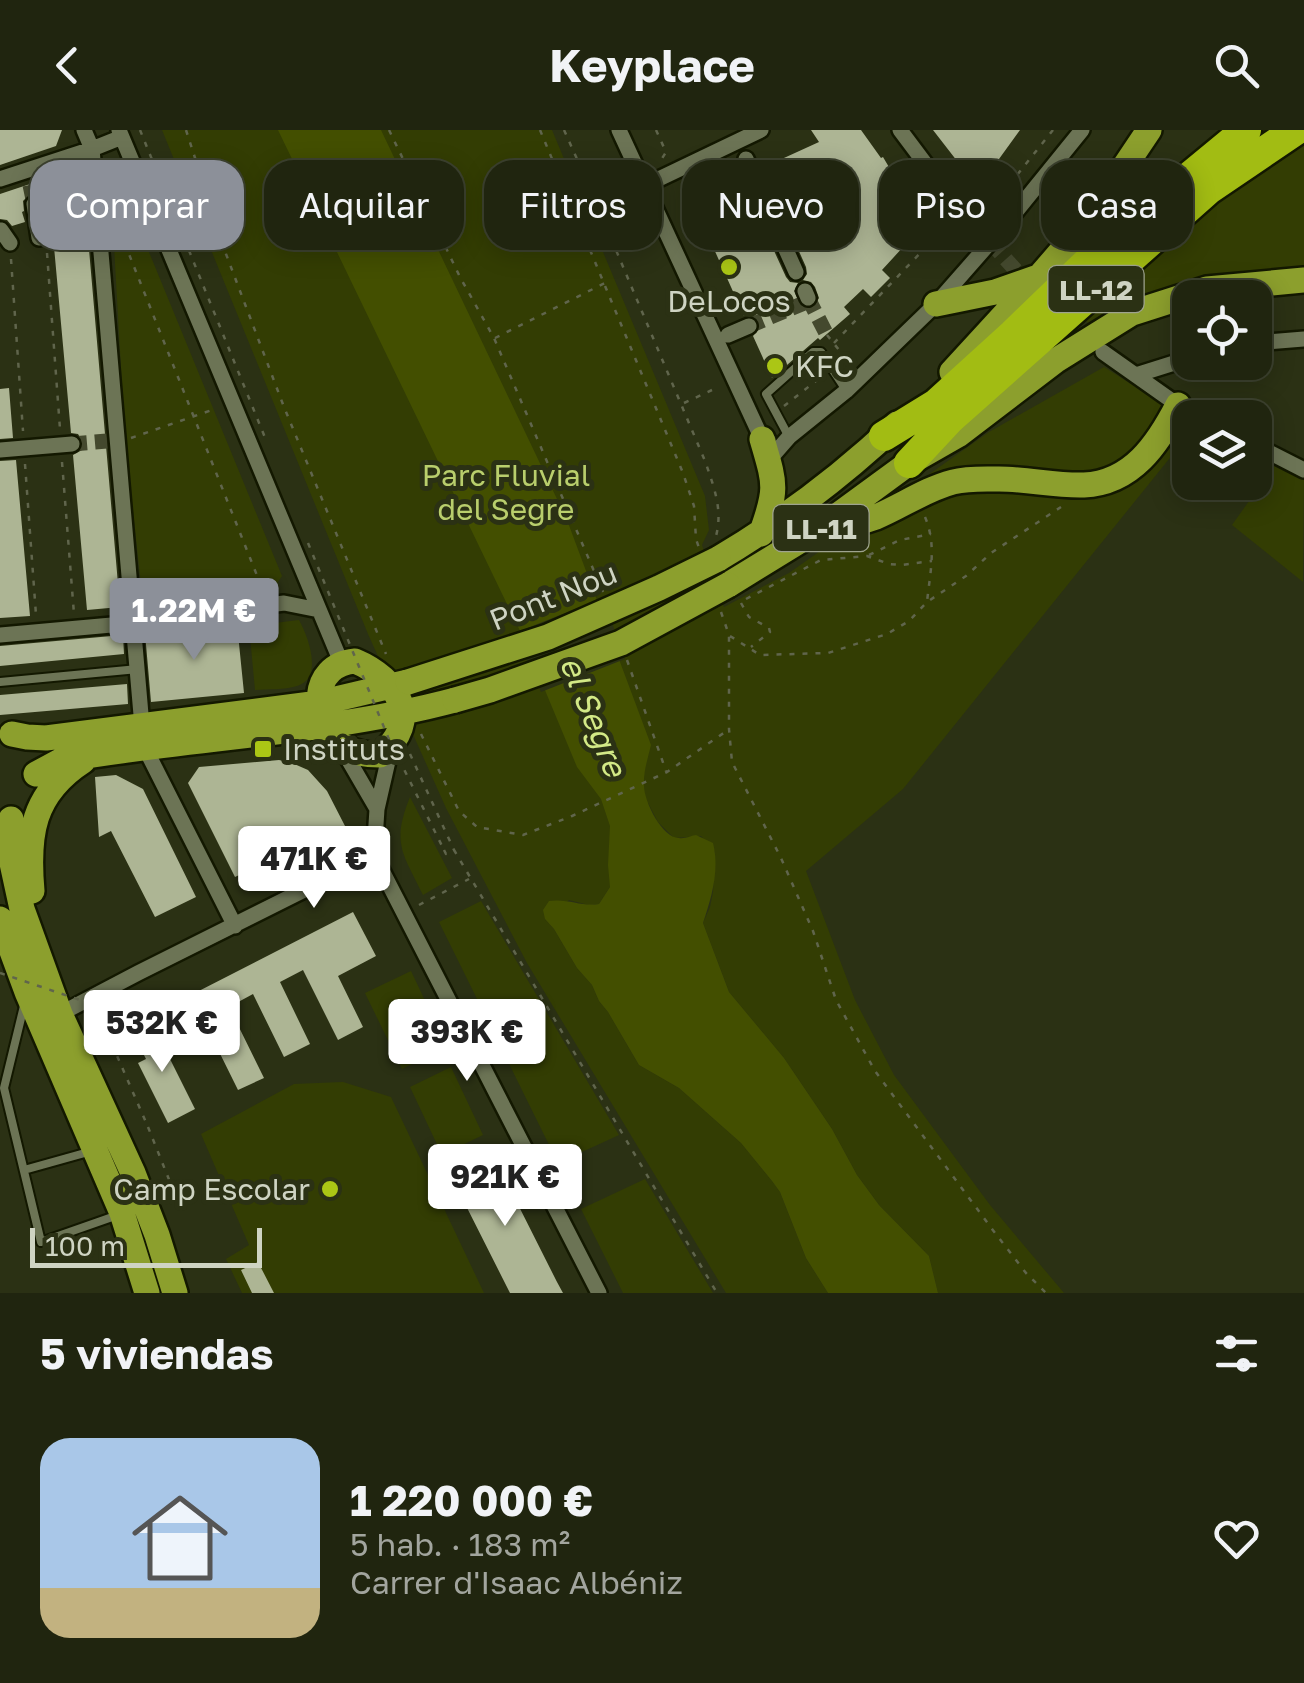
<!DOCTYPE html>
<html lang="es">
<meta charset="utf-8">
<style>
body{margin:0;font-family:"Golos Text",sans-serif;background:#2d311d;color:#f1f3f6;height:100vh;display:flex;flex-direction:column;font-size:38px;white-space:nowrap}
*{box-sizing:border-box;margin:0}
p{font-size:32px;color:#a2a59e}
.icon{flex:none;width:55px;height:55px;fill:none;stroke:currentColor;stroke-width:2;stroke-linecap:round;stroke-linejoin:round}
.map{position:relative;height:1163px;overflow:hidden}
.drawer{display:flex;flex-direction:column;background:#20250f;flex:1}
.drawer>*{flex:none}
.top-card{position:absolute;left:30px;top:30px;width:1245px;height:90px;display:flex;gap:20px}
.fabs{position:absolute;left:1172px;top:150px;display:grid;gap:20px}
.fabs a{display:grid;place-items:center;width:100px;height:100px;border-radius:20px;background:#20250f;box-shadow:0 5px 25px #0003,0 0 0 2px #3d422f;font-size:50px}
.scale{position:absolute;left:30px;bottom:25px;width:232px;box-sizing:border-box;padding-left:10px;border:5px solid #cfd4c3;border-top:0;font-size:28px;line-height:35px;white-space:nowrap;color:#cfd4c3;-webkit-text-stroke:8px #2b3114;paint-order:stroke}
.price{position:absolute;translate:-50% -85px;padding:0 22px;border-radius:10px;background:#fff;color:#222;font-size:32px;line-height:65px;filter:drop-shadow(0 2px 5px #0008)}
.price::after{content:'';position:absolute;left:50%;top:60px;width:30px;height:22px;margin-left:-15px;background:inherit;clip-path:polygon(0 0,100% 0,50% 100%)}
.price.current{background:#8c9099;color:#fff}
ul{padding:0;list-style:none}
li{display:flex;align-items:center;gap:30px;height:250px;padding:0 40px}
li span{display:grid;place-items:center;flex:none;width:280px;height:200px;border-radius:30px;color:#555}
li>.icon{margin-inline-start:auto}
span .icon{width:120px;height:120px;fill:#fffc;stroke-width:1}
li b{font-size:42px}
h2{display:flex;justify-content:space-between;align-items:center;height:120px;padding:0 40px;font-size:42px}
.chip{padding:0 35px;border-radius:30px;background:#20250f;box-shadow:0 5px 25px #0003,0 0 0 2px #3d422f;font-size:35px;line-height:90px}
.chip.current{background:#8c9099;color:#fff}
header{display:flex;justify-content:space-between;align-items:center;height:130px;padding:0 40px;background:#20250f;font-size:45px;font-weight:700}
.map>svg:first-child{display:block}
</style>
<header><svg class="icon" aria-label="back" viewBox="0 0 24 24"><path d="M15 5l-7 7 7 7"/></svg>Keyplace<svg class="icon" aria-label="search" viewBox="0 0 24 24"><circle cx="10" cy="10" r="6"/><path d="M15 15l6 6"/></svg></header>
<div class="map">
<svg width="1304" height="1163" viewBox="0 0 1304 1163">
<rect width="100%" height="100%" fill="#2b3114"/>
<path fill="#333d03" d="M162,0H552L705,366L709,400L702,415L724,477L789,443L989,302L1104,237L1190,291V303L903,659L806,741L855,870L894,945L990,1075L1064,1163H938L929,1126L879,1075L857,1045L832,999L784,928L729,862L703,793L710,777L713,762L715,722L701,706L674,708L658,692L648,673L610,694V757L599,774L589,775L569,770L545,789L554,799L577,838L592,855L599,871L608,882L639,935L679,958L741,1013L772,1051L780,1062L806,1128L828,1163H726L527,833L446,678L368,504Z
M1304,8V142C1226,138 1154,152 1088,193L1085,190L1201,87Z
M119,49L282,446L274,458L143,473L125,308L114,116L113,52Z
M1276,333L1304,348L1303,452L1232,395Z
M299,490C308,506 324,548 297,556C284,560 268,559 255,560L249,496Z
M410,667L452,748L423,765C403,723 391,714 410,667Z
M481,771L619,1005L558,1033L439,792Z
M411,841L447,917L402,939L365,863Z
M451,937L483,1005L442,1025L410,957Z
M343,952L391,967L484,1163H242L226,1129L249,1115L201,1004L294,954Z
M645,1049L713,1163H623L581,1079Z"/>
<path fill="#434f00" d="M278,0H381L567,390L651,615C648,628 643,642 644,656C644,671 662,708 679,708C685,709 690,706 696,705L713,713C720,740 711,769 703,793L729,862L784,928L832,999L857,1045L879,1075L929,1126L938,1163H828L806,1128L780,1062L772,1051L741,1013L679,958L639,935L608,882L599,871L592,855L577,838L554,799L545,789L543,780L549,771C567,768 582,777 599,774L610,757L608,735L610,696L601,669L577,637L522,505Z"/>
<path fill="#2b3114" d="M603,468L625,529L541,562L515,503Z"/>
<path fill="#adb594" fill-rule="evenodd" d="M0,0H62L56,16L0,35Z
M811,0H861L881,28L883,27L896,49L898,48L912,70L914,68L927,91L882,140L890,148L871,167L863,159L844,177L850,184L820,210L818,208L772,248L753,206L760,198L759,191L751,185L744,186L692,70L742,47L750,54L757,53L763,45L762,38L819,12ZM762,64L772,65L776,70L806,137L807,144L803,150L811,152L815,157L819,168L813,178L806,179L801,176L794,161L798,153L790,152L786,147L755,79L756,69Z
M933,0H1020L978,58Z
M69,41L83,50L120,477L87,480L73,325L82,320L83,312L78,304L71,303L50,73L45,74L42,66L31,63L23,71L24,81L22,82L25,92L12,96L7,90L0,89V64Z
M9,258L13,308L0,309V259Z
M16,330L30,486L0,488V331Z
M237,494L244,563L151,572L145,503Z
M123,505L124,524L0,536V516Z
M127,554L128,574L0,585V565Z
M279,630L292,633L308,640L327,661L345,696L336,724L281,751L271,730L235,747L188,653L199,637Z
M116,645L143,659L196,767L155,787L111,701L99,707L95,647Z
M353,782L376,826L338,846L363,897L338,910L303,840L280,852L310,914L284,927L253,864L229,877L264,948L238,960L191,865Z
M151,891L195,979L168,993L138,933L146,929L132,901Z
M493,1025L557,1152L563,1163H510L451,1046Z
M258,1132L274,1163H252L241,1140Z"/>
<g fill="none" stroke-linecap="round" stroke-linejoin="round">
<path stroke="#44492e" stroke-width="15" stroke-dasharray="15 8" stroke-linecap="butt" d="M752,43L766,75
M30,55L34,74
M975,95L1029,155
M808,168L827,205
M749,196L809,171
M72,314L107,311"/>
<defs>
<path id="lane" d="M789,307L766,264L813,222H821L846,260
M0,552L138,539
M24,876L4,958L41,1112L118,1085
M24,1040L92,1021"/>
<path id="street" d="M84,0L92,19L142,596
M119,0L341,532
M619,0L762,309L768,310
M900,0L942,56L975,95
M746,29L752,43
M0,49L92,19L122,7
M644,56L761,0
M34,74L39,108
M766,75L796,142
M1,100L10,113
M805,161L808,168
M728,205L749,196
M1255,213L1304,209
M1103,222L1178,275L1201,288
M1136,245L1190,228
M1255,315L1304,340
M0,320L72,314
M768,331L789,307L846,261L936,174L1001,100L1082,0
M0,505L134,493L284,473L319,480
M341,617L377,679
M145,618L235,796
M391,618L377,679L374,725L599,1163
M60,884L138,843L374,725"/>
<path id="primary" d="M936,174L995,162L1035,148
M952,242L1040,146L1090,88L1149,0
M824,399C842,396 860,393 876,387C902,376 926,359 953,352C968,348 984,349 999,349C1028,349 1056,356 1084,355C1132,353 1158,314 1178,275
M761,404C778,358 775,354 762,309
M718,429C782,391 843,345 897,294
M728,455L819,399L909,333L958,305L1055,231L1132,183L1207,159L1304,150
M355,531C398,549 423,590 380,625C366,625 355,624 342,615C310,593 309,535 355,531Z
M12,604L27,607L46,608L319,573L408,552
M36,644L62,630C193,607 327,604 455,570
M11,689L12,733L22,779L60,884L133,1043L157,1105L175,1163
M32,761C27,705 32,664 83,631
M0,789L27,862L122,1083L147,1163"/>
<path id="highway" d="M884,306L936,274L1013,204L1098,122L1246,0
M909,333L950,289L1209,59L1296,0"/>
</defs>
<use href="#lane" stroke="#131800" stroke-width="12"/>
<use href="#street" stroke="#131800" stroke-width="20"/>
<use href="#primary" stroke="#131800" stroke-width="30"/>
<use href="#highway" stroke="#131800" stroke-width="35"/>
<path stroke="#60654c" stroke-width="2.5" stroke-dasharray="5 8" stroke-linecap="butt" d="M140,0L266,310
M186,0L226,124L284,277L386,524
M389,0L460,147L494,208L603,462
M540,0L683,343L694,376L696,409L699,418
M564,0L586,49L612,38
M656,0L666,22L661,30
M586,49L705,331C714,357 723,380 716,406
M985,85L1053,0
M115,89L262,458
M47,123L60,299
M11,129L23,301
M827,205L851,235
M495,208L605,153
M834,213L926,117L956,118L967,106
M684,273L712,260
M784,276L821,247
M131,308L215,279
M62,332L74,484
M25,334L36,485
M925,387C937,415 930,443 927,472
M869,425L900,410L931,404
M746,469L821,430L867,426L889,434L901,435L932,431
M741,473L749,487L769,498L770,502L751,517
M721,482L729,505V599L732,632L781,728L813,801L836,870L875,941L992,1099L1026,1143L1046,1163
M730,506L760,525L828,523L887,504L909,491L927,472L966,446L991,423L1061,377
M627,530L666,641
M421,604L459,681L477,697L523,705L572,686L667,642L728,600
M410,624L454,720
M444,720L446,724L454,720L717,1163
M419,775L469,749
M148,997L170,1052"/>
<use href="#lane" stroke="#6c7455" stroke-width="8"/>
<use href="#street" stroke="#6c7455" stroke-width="15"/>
<use href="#primary" stroke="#8c9f2d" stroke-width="25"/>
<use href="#highway" stroke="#a2bc13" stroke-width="30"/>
<defs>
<path id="primary-bridge" d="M408,552L548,507L659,458L718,429
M455,570L490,560L621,513L728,455"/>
</defs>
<use href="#primary-bridge" stroke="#131800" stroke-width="30" stroke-linecap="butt"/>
<path stroke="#60654c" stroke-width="2.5" stroke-dasharray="5 8" stroke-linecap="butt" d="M308,413L388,607L444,720
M0,843L95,875L148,997"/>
<use href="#primary-bridge" stroke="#8c9f2d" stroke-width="25"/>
</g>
<g fill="#abc615" stroke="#2b3114" stroke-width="4">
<circle cx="729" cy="137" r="10"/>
<circle cx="775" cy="236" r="10"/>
<rect x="253" y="609" width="20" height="20" rx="5"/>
<circle cx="330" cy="1059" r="10"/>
</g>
<g text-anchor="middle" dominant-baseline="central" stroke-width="10" stroke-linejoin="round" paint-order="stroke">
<g fill="#2b3114" stroke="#9ea38e" stroke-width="2.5">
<rect x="1048.5" y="136" width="95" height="46" rx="8"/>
<rect x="773.5" y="375" width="95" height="46" rx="8"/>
</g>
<g font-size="28" font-weight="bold" fill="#cfd4c3">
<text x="1096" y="159">LL-12</text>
<text x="821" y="398">LL-11</text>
</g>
<g font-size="30" fill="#cfd4c3" stroke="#2b3114" text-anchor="start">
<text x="729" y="171" text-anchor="middle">DeLocos</text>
<text x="795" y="236">KFC</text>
<text x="283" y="619">Instituts</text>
<text x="310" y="1059" text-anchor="end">Camp Escolar</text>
</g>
<g font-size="30" fill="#b9ce6c" stroke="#2b3114">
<text x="506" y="345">Parc Fluvial<tspan x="506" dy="34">del Segre</tspan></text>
</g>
<g font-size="30" fill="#cfd4c3" stroke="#2b3114">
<text transform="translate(553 466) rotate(-22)">Pont Nou</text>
</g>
<g font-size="32" font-style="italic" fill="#d3e986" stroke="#2b3114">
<text transform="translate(594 586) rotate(68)">el Segre</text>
</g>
</g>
</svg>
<div class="fabs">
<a><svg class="icon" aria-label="locate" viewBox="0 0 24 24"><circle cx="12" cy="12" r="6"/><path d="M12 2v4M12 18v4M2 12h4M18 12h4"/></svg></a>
<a><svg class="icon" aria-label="layers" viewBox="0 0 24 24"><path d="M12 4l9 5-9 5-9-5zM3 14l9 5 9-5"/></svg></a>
</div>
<div class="scale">100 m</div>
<b class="price current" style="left:194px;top:533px">1.22M €</b>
<b class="price" style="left:314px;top:781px">471K €</b>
<b class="price" style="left:162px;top:945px">532K €</b>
<b class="price" style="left:467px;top:954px">393K €</b>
<b class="price" style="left:505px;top:1099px">921K €</b>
<div class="top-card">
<a class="chip current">Comprar</a>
<a class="chip">Alquilar</a>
<a class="chip">Filtros</a>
<a class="chip">Nuevo</a>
<a class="chip">Piso</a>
<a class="chip">Casa</a>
</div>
</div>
<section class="drawer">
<h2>5 viviendas<svg class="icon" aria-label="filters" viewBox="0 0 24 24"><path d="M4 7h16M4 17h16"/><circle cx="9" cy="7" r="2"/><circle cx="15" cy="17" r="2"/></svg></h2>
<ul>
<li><span style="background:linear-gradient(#a9c7e8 75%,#c2b280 0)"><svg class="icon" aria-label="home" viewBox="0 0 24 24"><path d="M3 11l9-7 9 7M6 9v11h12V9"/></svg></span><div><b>1 220 000 €</b><p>5 hab. · 183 m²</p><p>Carrer d'Isaac Albéniz</p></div><svg class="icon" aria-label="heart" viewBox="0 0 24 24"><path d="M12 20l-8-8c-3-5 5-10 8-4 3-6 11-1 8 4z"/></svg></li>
</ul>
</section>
